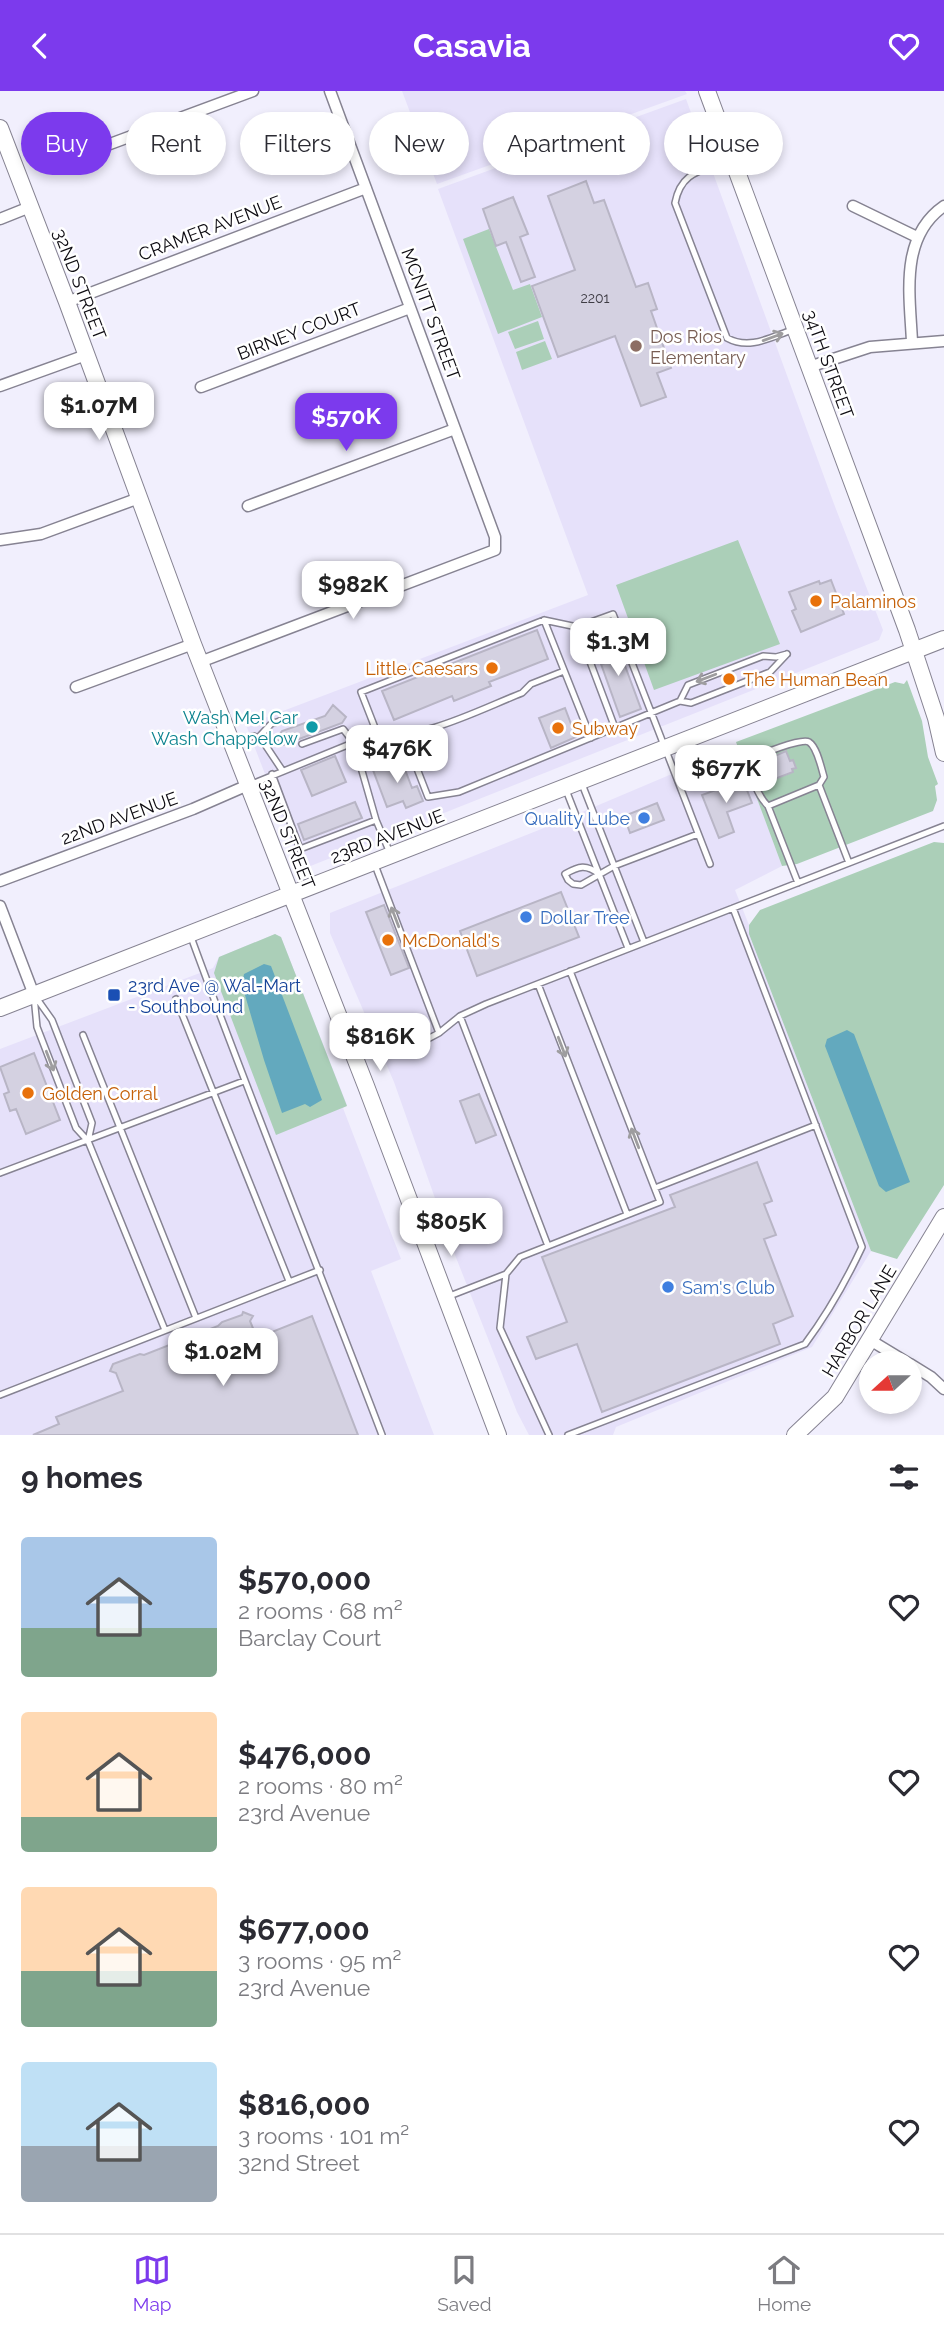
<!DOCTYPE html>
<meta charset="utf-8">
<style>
body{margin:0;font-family:Raleway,sans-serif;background:#f2f2f3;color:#2b2b33;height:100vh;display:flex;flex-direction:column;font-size:26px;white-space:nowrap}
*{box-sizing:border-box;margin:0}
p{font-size:23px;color:#7c7c81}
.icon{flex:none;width:38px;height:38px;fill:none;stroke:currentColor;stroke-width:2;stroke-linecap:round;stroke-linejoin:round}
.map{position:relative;height:1344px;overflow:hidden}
.sheet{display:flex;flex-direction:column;background:#fff;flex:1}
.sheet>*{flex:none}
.top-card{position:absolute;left:21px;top:21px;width:903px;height:63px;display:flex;gap:14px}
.needle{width:46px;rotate:249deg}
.fabs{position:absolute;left:859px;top:1260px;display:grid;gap:14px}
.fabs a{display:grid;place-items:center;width:63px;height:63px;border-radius:50%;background:#fff;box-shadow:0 4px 10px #0003;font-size:35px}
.price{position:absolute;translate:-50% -60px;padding:0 16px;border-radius:14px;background:#fff;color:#222;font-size:23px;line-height:46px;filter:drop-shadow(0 2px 4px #0008)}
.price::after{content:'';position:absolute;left:50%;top:42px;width:21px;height:16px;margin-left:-10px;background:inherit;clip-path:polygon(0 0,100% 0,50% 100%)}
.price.current{background:#7c3aed;color:#fff}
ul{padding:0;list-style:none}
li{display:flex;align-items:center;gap:21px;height:175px;padding:0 21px}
li span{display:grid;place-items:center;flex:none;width:196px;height:140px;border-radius:7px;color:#555}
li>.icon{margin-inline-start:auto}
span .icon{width:84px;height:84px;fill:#fffc;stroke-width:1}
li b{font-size:30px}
h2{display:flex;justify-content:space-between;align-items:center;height:84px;padding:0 21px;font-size:30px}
.chip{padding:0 24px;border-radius:32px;background:#fff;box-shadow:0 4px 10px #0003;font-size:24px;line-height:63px}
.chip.current{background:#7c3aed;color:#fff}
header{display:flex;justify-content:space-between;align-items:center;height:91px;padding:0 21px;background:#7c3aed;color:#fff;font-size:32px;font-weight:700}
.dock{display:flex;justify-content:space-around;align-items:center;height:98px;border-top:2px solid #e1e1e2;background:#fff;font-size:19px;color:#7c7c81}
.dock a{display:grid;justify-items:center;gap:4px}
.dock .current{color:#7c3aed}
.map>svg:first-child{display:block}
</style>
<header><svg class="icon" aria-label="back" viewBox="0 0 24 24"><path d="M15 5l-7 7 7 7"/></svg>Casavia<svg class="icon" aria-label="heart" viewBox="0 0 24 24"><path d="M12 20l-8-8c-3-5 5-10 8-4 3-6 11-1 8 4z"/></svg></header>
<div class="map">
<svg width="944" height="1344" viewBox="0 0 944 1344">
<rect width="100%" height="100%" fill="#f1effd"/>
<path fill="#e6e1fa" d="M402,0H685L687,3L437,93Z
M686,8L834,413L883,539L879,549L308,776L298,768L246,634L588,504L438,98Z
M738,655L782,775L735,799L749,834V843L871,1160L812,1256L616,1336L613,1344H529L517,1321L455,1164L394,991L330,842V822L549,735Z
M275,843L281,846L347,1014L343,1017L401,1168L371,1180L434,1344H0V958L213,877L219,866Z"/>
<path fill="#abcfb8" d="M489,138L513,199L530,193L542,226L498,243L463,148Z
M538,230L544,248L515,258L508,241Z
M545,250L552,268L522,279L516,261Z
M738,449L780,553L654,599L616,494Z
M907,589L922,630L928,666L938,693L935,695L937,709L933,720L797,773L782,775L736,651L895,591L904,593Z
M934,751L944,752V1094L897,1168L871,1160L749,843V834L760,819Z
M275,843L281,846L347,1015L276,1044L214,882L219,866Z"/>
<path fill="#63a9be" d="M264,873L271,875L322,1009L310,1016L305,1013L282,1022L264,969L242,894L244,883Z
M847,939L854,943L910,1091L886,1101L879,1095L825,955L827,948Z"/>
<path fill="#d4d1e1" stroke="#b8b5c5" stroke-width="2" d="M586,90L594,112L604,109L636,196L648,192L657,218L651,220L671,277L657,282L666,306L641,315L615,245L558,266L532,195L575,179L548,105Z
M513,106L528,143L520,146L535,186L521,191L506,151L496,155L483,118Z
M831,489L844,523L801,541L792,520L796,518L789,501L819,490L820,493Z
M537,539L548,568L489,591L491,595L454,610L452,605L394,629L382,600Z
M614,545L641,618L620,626L601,573L605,572L597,551Z
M333,614L346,626L342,632L283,654L276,648L282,640L325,625Z
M565,617L576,646L551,657L539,627Z
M786,660L790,670L793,669L796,677L792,678L793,681L772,689L771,686L764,688L759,672Z
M335,665L346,691L312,705L301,679Z
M401,668L412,697L417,695L423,710L406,717L403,710L387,716L373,679Z
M743,689L752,712L727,721L734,741L719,747L702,704Z
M355,711L362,727L304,749L298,733Z
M657,712L664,729L630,742L624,725Z
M561,801L579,846L477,885L460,840Z
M384,814L409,877L391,884L366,821Z
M34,962L60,1029L26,1043L16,1018L10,1020L4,1003L9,1001L0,976Z
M479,1003L496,1044L476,1052L460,1010Z
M757,1071L772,1110L764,1113L776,1144L764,1148L793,1225L773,1233L780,1253L602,1321L577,1253L536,1268L527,1246L567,1231L542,1166L675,1116L670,1104Z
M243,1221L253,1225L250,1230L257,1247L312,1225L358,1344H33L59,1333L56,1326L123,1300L116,1282L110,1280L113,1273L140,1263L144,1264L218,1235L222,1231L242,1224Z"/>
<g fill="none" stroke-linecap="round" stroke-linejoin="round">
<defs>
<path id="lane" d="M729,69C702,80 681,80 675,112L727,247C749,259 769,247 792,239
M544,529L577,536
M680,610L688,594L763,565L776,566L787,563
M615,637L577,536L613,523L710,773
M377,642L361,601L544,529L591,647
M404,644L428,706L459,701L680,610L691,612L770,581L787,563
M258,647L271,633L291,626
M233,651L254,645L262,649L282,679
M302,653L343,638L354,652L376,729
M272,683L300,758L376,729L390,762
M252,693L377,642C417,652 483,617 522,602L531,593L564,580
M582,693L644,851
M566,699L628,857
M768,715C760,707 746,682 753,670C757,663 802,647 809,651C817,656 821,676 824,686L819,694
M375,774L439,942
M599,783C586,773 579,775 565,783L568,789L573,793L581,794L614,775L698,743
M798,792L768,715L819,694L849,772
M191,846C252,1013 319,1178 382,1344
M538,893L627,1123
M34,905L37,936L76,1037L88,1050L165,1239
M35,905L52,929L92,1032L88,1050
M176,908L289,1190
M460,925L548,1155
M83,944L196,1227
M403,961L439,942L460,925L486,913L944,735
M0,1082L244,990
M655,1097L816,1034
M506,1183L500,1237L549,1344
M447,1206L506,1183L520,1166L660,1111L570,880
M0,1304L320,1179
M568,1344L805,1253C828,1222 846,1190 862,1156L733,817"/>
<path id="street" d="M110,53L253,0
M853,115L917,146
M0,128L30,116
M67,211L366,97
M912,251C910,205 899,146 944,115
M809,276L870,256L944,250
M0,295L86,264
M201,296L410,217
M248,415L455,338
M0,449L41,443L139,407
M200,571L495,459V446L330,0
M76,596L193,553
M0,790L193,718L248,694
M0,815L34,904
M870,1249L908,1272
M910,1273L931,1286L944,1298"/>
<path id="secondary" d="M707,0L907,539L936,627L944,662
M0,37L67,211L193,553L366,995L498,1344
M0,917L944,548
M795,1344L835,1306L944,1126"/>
</defs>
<use href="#lane" stroke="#868392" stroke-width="8"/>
<use href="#street" stroke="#868392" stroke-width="13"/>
<use href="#secondary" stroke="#868392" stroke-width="18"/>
<use href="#lane" stroke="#fff" stroke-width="5"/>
<use href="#street" stroke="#fff" stroke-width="10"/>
<use href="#secondary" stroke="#fff" stroke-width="16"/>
</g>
<defs><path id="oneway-shaft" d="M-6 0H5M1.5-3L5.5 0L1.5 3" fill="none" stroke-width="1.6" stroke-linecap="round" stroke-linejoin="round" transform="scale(1.75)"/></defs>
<g stroke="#9e9d9f">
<use href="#oneway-shaft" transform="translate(773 246) rotate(-20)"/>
<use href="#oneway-shaft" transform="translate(706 587) rotate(159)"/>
<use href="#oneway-shaft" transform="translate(395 826) rotate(-111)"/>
<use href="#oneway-shaft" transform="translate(562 956) rotate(69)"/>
<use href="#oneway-shaft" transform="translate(50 970) rotate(69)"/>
<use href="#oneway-shaft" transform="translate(635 1047) rotate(-111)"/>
</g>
<circle fill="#8d6e63" stroke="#fff" stroke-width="2.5" cx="636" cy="255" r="7"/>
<g fill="#e8710a" stroke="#fff" stroke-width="2.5">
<circle cx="816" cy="510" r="7"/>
<circle cx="492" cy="577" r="7"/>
<circle cx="729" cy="588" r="7"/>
<circle cx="558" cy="637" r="7"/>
<circle cx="388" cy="849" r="7"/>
<circle cx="28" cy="1002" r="7"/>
</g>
<circle fill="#0f9aa8" stroke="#fff" stroke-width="2.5" cx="312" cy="636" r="7"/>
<g fill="#3f7fe0" stroke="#fff" stroke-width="2.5">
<circle cx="644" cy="727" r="7"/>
<circle cx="526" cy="826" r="7"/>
<circle cx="668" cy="1196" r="7"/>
</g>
<rect fill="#1a4fb4" stroke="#fff" stroke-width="2.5" x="107" y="897" width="14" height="14" rx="3.5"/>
<g text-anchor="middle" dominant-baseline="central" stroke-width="5" stroke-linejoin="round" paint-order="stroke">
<g font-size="14" fill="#3e3c44">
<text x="595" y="207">2201</text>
</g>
<g font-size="18" fill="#0c0a10" stroke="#fff">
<text transform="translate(210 137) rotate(-21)">CRAMER AVENUE</text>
<text transform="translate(80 193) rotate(69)">32ND STREET</text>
<text transform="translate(431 223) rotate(70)">MCNITT STREET</text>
<text transform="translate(299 240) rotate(-21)">BIRNEY COURT</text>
<text transform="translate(829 273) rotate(70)">34TH STREET</text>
<text transform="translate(119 727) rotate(-20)">22ND AVENUE</text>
<text transform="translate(288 743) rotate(68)">32ND STREET</text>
<text transform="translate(387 745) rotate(-21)">23RD AVENUE</text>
<text transform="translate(859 1230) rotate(-59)">HARBOR LANE</text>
</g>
<g font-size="18" fill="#785e54" stroke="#fff" text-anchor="start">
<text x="650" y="245">Dos Rios<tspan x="650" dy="21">Elementary</tspan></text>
</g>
<g font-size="18" fill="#c56008" stroke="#fff" text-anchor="start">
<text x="830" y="510">Palaminos</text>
<text x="478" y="577" text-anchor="end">Little Caesars</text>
<text x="743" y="588">The Human Bean</text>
<text x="572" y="637">Subway</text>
<text x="402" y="849">McDonald's</text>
<text x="42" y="1002">Golden Corral</text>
</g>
<g font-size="18" fill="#0d838f" stroke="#fff" text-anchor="end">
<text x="298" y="626">Wash Me! Car<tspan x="298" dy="21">Wash Chappelow</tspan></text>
</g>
<g font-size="18" fill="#366cbe" stroke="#fff" text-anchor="start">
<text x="630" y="727" text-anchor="end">Quality Lube</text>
<text x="540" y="826">Dollar Tree</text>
<text x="682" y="1196">Sam's Club</text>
</g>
<g font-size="18" fill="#164399" stroke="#fff" text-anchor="start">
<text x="128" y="894">23rd Ave @ Wal-Mart<tspan x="128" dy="21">- Southbound</tspan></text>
</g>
</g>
</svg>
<div class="fabs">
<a><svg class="needle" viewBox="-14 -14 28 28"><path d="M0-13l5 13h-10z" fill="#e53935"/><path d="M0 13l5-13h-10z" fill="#7c7c81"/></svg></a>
</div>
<b class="price" style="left:99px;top:351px">$1.07M</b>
<b class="price current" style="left:346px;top:362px">$570K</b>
<b class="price" style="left:353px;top:530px">$982K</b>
<b class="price" style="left:618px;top:587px">$1.3M</b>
<b class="price" style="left:397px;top:694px">$476K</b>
<b class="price" style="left:726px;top:714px">$677K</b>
<b class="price" style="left:380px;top:982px">$816K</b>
<b class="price" style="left:451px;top:1167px">$805K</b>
<b class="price" style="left:223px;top:1297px">$1.02M</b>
<div class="top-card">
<a class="chip current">Buy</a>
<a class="chip">Rent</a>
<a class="chip">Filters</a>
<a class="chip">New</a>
<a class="chip">Apartment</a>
<a class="chip">House</a>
</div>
</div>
<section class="sheet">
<h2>9 homes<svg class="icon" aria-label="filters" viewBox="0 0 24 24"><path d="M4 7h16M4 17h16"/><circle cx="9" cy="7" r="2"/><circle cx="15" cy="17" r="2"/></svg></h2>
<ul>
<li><span style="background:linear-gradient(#a9c7e8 65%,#7fa58c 0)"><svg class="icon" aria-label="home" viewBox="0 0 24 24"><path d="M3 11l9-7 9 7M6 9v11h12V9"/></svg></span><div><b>$570,000</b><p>2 rooms · 68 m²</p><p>Barclay Court</p></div><svg class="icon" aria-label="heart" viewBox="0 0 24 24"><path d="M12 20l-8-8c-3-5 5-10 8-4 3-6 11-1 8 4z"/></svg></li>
<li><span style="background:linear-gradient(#ffd9b3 75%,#7fa58c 0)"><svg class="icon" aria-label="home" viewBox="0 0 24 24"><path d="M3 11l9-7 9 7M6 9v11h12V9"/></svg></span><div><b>$476,000</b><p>2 rooms · 80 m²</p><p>23rd Avenue</p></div><svg class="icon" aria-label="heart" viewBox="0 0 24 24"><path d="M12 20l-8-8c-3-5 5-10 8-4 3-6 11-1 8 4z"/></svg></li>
<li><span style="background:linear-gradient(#ffd9b3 60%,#7fa58c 0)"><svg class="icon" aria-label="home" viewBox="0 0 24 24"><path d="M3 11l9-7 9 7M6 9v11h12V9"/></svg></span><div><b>$677,000</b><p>3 rooms · 95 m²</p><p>23rd Avenue</p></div><svg class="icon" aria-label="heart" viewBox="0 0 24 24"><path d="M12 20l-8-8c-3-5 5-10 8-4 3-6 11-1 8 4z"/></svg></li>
<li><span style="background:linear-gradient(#bfe0f5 60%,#9aa5b1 0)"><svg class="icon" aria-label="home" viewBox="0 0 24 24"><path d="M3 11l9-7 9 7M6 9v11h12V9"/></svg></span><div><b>$816,000</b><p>3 rooms · 101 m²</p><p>32nd Street</p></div><svg class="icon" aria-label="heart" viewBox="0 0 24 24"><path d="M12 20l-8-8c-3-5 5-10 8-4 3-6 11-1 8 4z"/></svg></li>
</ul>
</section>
<nav class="dock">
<a class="current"><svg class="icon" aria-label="map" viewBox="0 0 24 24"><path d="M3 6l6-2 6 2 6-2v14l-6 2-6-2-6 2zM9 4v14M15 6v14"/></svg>Map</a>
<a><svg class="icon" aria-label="saved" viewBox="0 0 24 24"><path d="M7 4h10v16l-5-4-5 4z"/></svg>Saved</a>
<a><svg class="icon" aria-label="home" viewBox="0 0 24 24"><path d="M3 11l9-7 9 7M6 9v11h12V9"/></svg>Home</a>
</nav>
